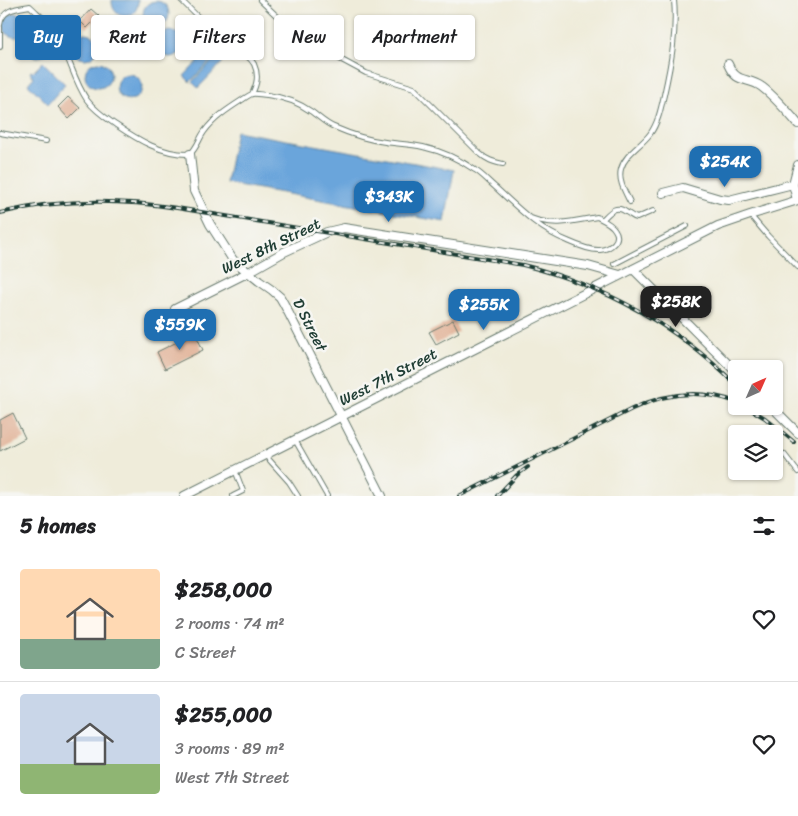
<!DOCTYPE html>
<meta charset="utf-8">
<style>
body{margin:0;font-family:Sriracha,sans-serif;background:#f2f2f2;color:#202124;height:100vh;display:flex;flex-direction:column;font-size:19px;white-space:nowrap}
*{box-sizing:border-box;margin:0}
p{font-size:16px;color:#757577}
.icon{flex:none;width:28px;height:28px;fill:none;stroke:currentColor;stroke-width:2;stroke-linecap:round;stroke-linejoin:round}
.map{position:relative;height:496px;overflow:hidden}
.panel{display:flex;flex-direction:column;background:#fff;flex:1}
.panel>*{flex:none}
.guide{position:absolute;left:15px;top:15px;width:500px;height:45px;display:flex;gap:10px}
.needle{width:32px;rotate:45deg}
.controls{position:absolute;left:728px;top:360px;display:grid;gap:10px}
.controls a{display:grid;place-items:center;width:55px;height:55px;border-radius:5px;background:#fff;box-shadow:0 1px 4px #0004;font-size:25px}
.price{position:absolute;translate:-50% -42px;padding:0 11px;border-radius:10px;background:#1f6fb2;color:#fff;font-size:16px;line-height:32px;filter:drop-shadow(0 1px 2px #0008)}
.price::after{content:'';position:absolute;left:50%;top:30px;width:15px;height:11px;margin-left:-8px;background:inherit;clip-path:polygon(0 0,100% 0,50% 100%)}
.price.on{background:#222;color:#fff}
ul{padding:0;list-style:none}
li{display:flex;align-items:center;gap:15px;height:125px;padding:0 20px}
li+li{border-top:1px solid #e0e0e0}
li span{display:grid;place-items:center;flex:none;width:140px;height:100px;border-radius:5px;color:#555}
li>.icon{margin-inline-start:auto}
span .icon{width:60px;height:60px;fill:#fffc;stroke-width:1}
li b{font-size:21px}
h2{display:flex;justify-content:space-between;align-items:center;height:60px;padding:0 20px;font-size:21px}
.pill{padding:0 18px;border-radius:5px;background:#fff;box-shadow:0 1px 4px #0004;font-size:18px;line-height:45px}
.pill.on{background:#1f6fb2;color:#fff}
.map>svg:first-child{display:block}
</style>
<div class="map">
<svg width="798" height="496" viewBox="0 0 798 496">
<rect width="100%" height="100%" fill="#f6f6f2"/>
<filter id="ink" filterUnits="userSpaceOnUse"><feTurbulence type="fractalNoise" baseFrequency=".02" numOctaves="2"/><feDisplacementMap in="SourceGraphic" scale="10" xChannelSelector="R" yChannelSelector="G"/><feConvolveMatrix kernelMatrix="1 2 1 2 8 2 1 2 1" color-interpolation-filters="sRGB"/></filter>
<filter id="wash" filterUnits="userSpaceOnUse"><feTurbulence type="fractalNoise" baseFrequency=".0096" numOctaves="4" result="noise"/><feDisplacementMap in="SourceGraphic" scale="20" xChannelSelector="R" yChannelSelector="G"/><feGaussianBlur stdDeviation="1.12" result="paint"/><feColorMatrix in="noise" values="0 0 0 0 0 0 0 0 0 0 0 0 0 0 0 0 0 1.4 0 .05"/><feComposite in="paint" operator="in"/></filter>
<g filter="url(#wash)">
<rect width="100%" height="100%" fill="#efecda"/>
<path fill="#6ba5db" stroke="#457188" d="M112,0H138C139,22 111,21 112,0Z
M143 14a13 13 0 1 1 26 0a13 13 0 1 1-26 0Z
M3 25a12 12 0 1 1 24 0a12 12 0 1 1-24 0Z
M157 44a13 13 0 1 1 26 0a13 13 0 1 1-26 0Z
M26 45a12 12 0 1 1 24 0a12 12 0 1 1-24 0Z
M72 46a13 13 0 1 1 26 0a13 13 0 1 1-26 0Z
M210,49L216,55L190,82L184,76Z
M217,56L223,62L198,88L192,82Z
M85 75a13 13 0 1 1 26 0a13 13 0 1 1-26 0Z
M43,62L65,84L48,104L28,84L34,77L30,73L31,71L33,72Z
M116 87a13 13 0 1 1 26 0a13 13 0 1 1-26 0Z
M236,131L454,170L445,222L226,183Z"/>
<g id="blocks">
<path fill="#e2b59b" d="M91,9L99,16L87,28L80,21Z
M226,50L231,55L226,60L221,55Z
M68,97L80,108L69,119L58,107Z
M453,320L459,332L436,344L429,332Z
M195,333L203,350L165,369L157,352Z
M13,413L25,438L0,451V420Z"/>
</g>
</g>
<g filter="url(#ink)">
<use href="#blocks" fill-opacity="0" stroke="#687a6e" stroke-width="1"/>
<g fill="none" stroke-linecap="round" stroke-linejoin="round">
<defs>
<path id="lane" d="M181,0C195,14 209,28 224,41C233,48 248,53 254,64C259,75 257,84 252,94
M260,0L282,21L325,51L366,73L414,88L479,153C487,160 493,162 503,164
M0,25C2,9 17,8 30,6C37,13 46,20 52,28C68,49 72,78 87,100C95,111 106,118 116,125C138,140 163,155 190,154C197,148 199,139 204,132C214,118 228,109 242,100C245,98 249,95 252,94C256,93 262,95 267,95C284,97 298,102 312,112C319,117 326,124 334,127C350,134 368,140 385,142C398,144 410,144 423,147C441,151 459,159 475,170C482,174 488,181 495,187C517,207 539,230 568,241C577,245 590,251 600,250C610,249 622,240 615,230C612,224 603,220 597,217C574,221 554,227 531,218
M0,27V47
M0,133L46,141
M630,202C625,192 618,181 621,169C625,154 641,146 650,134C658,123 661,108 664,95C671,64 677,32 674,0
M750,215L768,236L798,267
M603,219C610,212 616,204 626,212C630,214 632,217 637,218L653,211
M614,264L687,226
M295,440L327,496
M784,454L798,472
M265,455L289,482L298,496
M233,496L243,491L235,470"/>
<path id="street" d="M728,64C737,85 747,76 762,87C775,97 787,111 798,124
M190,154L194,191L210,224L233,260L259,281L272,290L280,297L284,304L382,496
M663,193L683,188L720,199L729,200L793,184
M797,200L793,184L798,165
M633,269L736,372
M175,309L247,273L284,252L327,232L344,228L588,266L620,275
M771,406L798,433
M184,496L718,226L750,215L798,200"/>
</defs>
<use href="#lane" stroke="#687a6e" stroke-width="6"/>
<use href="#street" stroke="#687a6e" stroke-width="10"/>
<use href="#lane" stroke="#fff" stroke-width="4"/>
<use href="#street" stroke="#fff" stroke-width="8"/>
<defs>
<path id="rail" d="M0,213C58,199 119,199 177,208L523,265C606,286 676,325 736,385
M745,406L765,418L794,442
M459,496L632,409C665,393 701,389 736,402
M497,496L517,475L528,467"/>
</defs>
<use href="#rail" stroke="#1f3d34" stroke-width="4"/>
<use href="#rail" stroke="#f6f6f2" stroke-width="2" stroke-dasharray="5.5" stroke-linecap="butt"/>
</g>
</g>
<g text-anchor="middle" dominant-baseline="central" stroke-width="5" stroke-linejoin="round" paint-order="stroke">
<g font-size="15" fill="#1f3d34" stroke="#f6f6f2">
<text transform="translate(271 246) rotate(-26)">West 8th Street</text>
<text transform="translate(310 325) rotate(63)">D Street</text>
<text transform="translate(388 377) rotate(-27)">West 7th Street</text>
</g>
</g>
</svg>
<div class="controls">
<a><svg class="needle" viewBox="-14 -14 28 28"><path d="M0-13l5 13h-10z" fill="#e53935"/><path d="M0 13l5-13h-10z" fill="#757577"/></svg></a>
<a><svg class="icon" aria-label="layers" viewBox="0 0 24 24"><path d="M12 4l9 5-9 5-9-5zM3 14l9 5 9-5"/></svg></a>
</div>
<b class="price" style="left:725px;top:188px">$254K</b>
<b class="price" style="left:389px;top:223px">$343K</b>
<b class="price on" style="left:676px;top:328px">$258K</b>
<b class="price" style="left:484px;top:331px">$255K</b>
<b class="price" style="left:180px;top:351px">$559K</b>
<div class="guide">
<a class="pill on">Buy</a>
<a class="pill">Rent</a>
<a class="pill">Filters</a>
<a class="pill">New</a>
<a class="pill">Apartment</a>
</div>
</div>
<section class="panel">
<h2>5 homes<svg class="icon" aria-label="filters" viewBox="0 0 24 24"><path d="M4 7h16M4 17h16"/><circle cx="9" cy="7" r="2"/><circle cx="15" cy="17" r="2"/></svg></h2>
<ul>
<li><span style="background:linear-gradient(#ffd9b3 70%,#7fa58c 0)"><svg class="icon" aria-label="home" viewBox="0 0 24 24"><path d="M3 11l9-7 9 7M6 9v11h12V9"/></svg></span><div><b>$258,000</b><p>2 rooms · 74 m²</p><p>C Street</p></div><svg class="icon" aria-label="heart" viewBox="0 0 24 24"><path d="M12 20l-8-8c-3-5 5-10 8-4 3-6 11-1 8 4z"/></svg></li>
<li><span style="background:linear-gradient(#c9d6e8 70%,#8fb573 0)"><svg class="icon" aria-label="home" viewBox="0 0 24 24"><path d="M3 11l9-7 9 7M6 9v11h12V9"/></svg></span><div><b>$255,000</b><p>3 rooms · 89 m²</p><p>West 7th Street</p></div><svg class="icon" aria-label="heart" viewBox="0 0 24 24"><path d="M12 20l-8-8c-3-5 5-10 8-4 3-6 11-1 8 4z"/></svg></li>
</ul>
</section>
